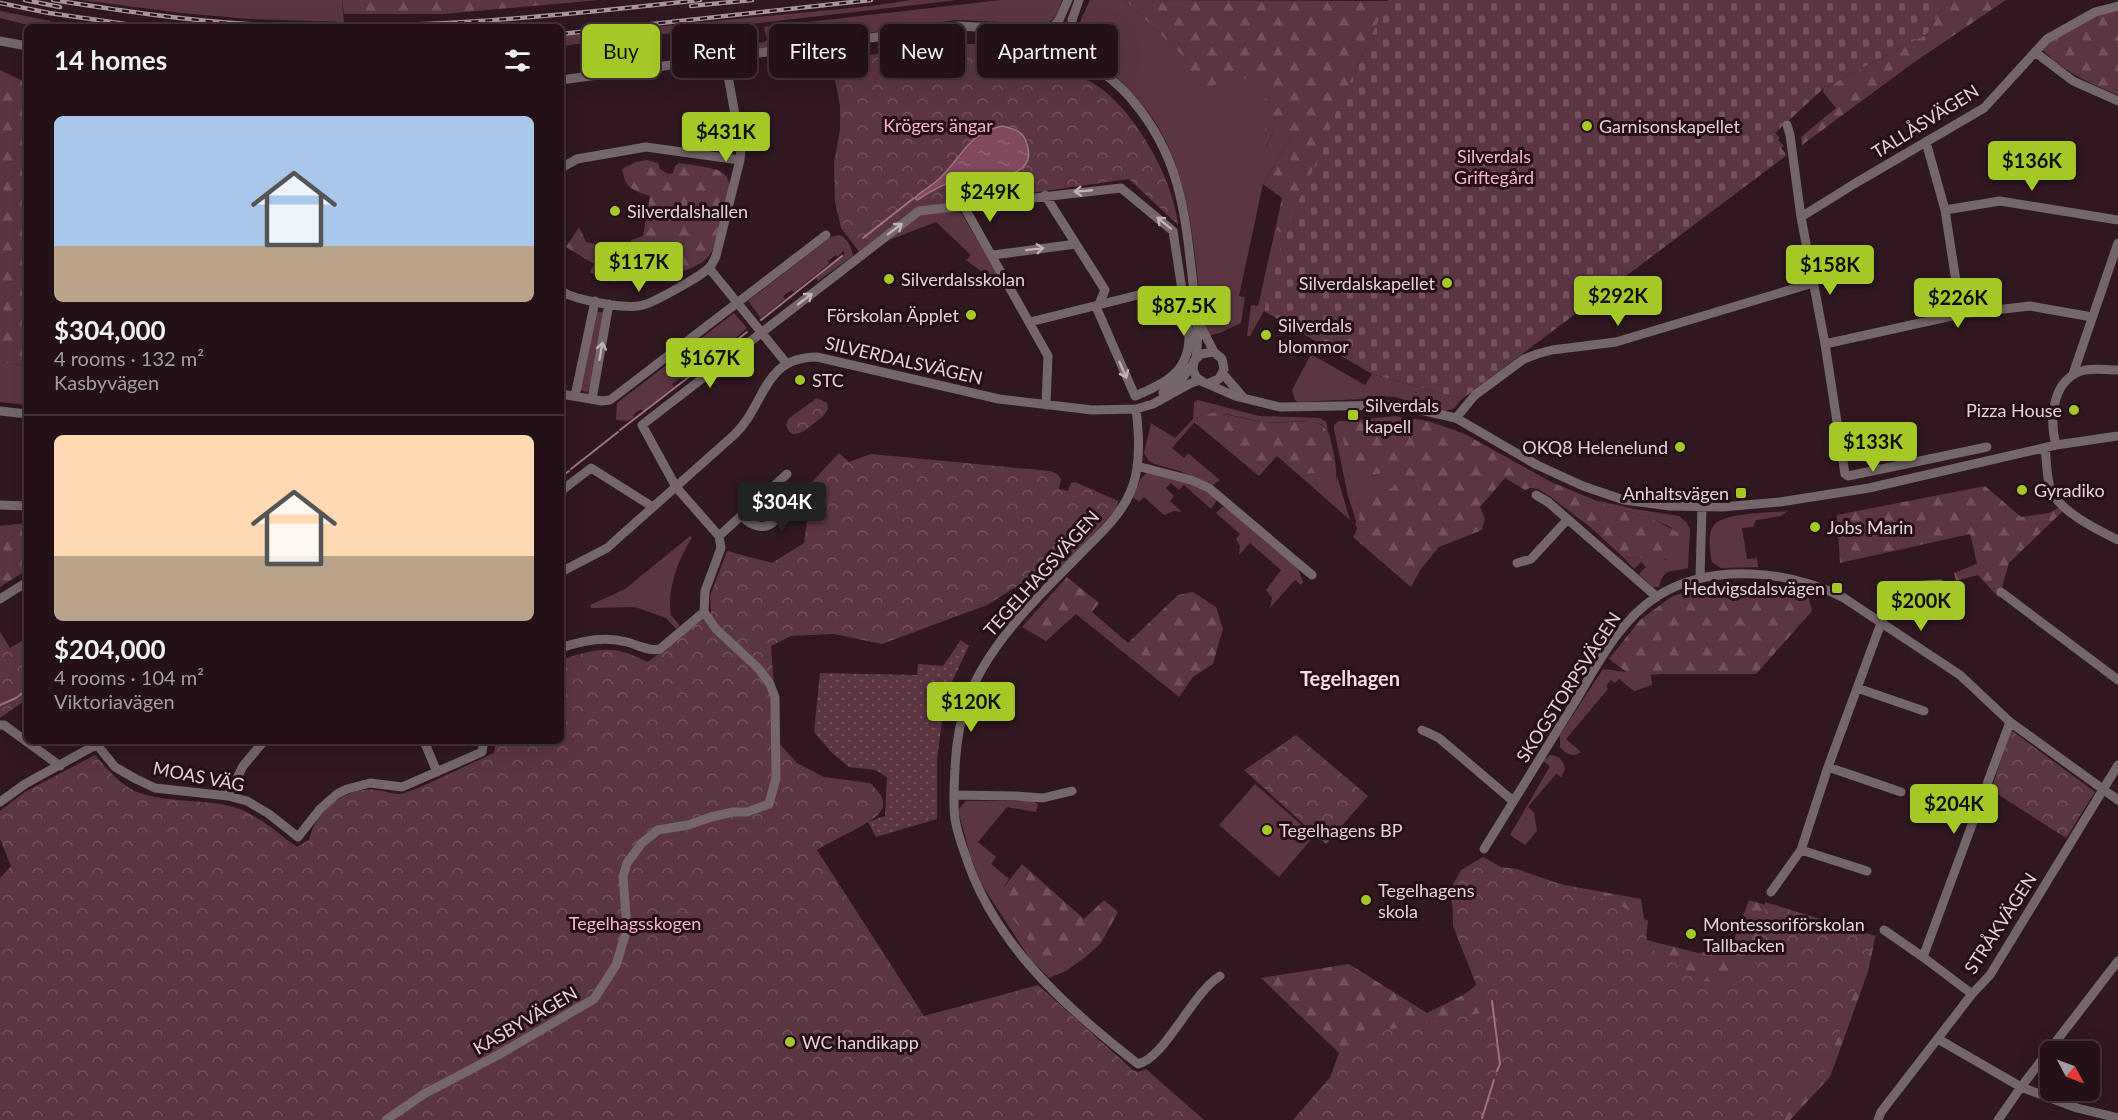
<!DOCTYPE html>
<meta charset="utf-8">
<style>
body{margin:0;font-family:Lato,sans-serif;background:#301f25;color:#f1f3f6;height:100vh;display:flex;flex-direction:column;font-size:22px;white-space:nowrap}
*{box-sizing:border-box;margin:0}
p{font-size:20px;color:#a39da2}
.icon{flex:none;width:33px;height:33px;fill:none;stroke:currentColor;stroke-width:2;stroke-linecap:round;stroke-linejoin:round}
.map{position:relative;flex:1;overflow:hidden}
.side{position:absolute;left:24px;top:24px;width:540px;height:720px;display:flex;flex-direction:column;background:#241118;border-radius:9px;box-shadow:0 6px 24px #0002,0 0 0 2px #413137}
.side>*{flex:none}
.guide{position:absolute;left:582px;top:24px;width:570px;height:54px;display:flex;gap:12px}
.needle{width:39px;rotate:131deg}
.buttons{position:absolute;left:2040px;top:1041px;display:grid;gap:12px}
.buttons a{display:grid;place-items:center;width:60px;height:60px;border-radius:9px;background:#241118;box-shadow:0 6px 24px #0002,0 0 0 2px #413137;font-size:30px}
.price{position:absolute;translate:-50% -51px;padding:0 14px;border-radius:6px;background:#a4c825;color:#111;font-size:20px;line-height:39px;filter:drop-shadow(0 2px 3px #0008)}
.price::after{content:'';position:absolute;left:50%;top:36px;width:18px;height:14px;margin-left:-9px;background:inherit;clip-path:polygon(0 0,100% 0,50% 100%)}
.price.current{background:#222;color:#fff}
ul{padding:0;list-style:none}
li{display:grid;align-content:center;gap:12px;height:318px;padding:0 30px}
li+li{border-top:2px solid #413137}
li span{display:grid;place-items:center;height:186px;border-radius:9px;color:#555}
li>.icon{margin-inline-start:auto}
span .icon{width:108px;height:108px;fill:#fffc;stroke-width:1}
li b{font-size:26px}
h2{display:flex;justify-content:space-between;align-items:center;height:72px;padding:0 30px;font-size:26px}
.pill{padding:0 21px;border-radius:9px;background:#241118;box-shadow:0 6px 24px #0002,0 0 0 2px #413137;font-size:21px;line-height:54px}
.pill.current{background:#a4c825;color:#111}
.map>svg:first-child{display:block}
</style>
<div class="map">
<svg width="2118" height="1120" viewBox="0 0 2118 1120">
<defs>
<pattern id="forest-firs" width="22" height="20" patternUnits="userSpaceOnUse" patternTransform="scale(1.5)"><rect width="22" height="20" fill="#5c3543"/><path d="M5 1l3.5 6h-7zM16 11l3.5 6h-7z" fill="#73515d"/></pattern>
<pattern id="cemetery-stones" width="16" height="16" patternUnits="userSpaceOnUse" patternTransform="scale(1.5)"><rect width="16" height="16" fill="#5c3543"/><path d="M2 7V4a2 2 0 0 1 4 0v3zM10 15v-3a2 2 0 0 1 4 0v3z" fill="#73515d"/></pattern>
<pattern id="park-crowns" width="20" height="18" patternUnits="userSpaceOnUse" patternTransform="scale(1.5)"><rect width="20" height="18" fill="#5c3543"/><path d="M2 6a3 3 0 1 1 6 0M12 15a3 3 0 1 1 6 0" fill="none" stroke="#73515d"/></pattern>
<pattern id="garden-dots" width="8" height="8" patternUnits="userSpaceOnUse" patternTransform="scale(1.5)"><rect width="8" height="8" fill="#5c3543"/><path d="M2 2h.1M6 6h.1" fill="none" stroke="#73515d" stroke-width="1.8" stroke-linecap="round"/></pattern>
<pattern id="water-ripples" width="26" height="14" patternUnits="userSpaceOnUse" patternTransform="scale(1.5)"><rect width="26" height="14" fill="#81495e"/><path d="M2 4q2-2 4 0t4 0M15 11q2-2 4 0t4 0" fill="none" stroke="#936274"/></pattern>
</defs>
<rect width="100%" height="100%" fill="#301720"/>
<path fill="#5c3543" d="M81,0H342L344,22L249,19L181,13Z
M911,0H957L561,46V36L871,6Z
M1001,0H1062C1058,11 1056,20 1045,24L956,20L731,53L730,50L738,46L765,42L767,39L764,27Z
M1090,0H1125L1187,60L1265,84L1266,148L1278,121L1291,138L1263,184L1239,296L1245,297L1241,323L1220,333L1207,336L1202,321C1194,251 1192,177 1152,117C1140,101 1127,86 1112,73C1105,67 1096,62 1091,55C1085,48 1079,35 1080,26C1080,18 1087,8 1090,0Z
M0,11L80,27H36L0,18Z
M960,211L1003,283L1001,286L966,260L971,255L936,222L884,242L922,214Z
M1275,230L1287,236L1264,311L1250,336H1247L1251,305L1258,306Z
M839,235C847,237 852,248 853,256L818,281L816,278L845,253L843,251L838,257L836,255L828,261L829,264L794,292L792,290L783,296L785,299L761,318L748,301L831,237Z
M596,311L605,313L589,391L586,392L581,390L580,385Z
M734,313L747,328L721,350L718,348L711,354L712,356L682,380L680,378L672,384L674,387L643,411L641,409L633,415L634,418L627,421L616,420L617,403Z
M1311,354L1365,385L1372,374L1462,399L1453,409L1444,411L1395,397L1375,396L1361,399L1298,402L1295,400L1292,390Z
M0,362L27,366V405L0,402Z
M1198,400L1259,416L1320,418L1326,422L1328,430L1321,424L1304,421L1266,423L1226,414L1200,416L1172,448L1184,458L1188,453L1220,480L1213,485L1180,471L1154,464L1148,460L1144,453L1151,423L1175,438L1193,419L1194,402Z
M1339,421H1347L1341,431L1344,441L1372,476L1388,472L1395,475V482L1392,488L1371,493L1358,500L1360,515L1358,528L1355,525L1356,521L1348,496L1334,429V425Z
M1146,473C1163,472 1207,487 1217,500L1211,509L1184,485L1179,490L1171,483L1166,488L1174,496L1170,501L1182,512L1174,511L1164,515L1144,497L1139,502L1133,497L1140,480Z
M1317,473L1336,483L1337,476L1350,520L1301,477L1305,474Z
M1596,500L1634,509L1679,516L1687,523L1690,529L1688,568C1672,573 1664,566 1659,587H1653L1639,574L1646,567L1641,562L1634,569L1623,557L1666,560L1672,528L1651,518L1609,506Z
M1222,507H1225L1298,569L1303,582L1301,585L1295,580L1270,608L1272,598L1266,590L1281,570L1250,543L1239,555L1240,546L1236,539L1240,534L1216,513Z
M1788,511L1781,516L1756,520L1753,527L1742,528L1747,559L1757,558L1758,567L1721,568L1712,562C1710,552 1707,534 1714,525C1724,512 1772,513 1788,511Z
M690,536L692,538C678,559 667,589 671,615L680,626L676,629L666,618L635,607L591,608L590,605L625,589Z
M1603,669L1649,675L1651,676L1652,685L1634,691L1619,679L1615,683L1611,680L1606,686L1608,689L1566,739L1581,752C1573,758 1566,754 1560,747V735Z
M1550,755C1560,755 1564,762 1565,770L1561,777L1556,774L1528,807L1534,813L1537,831L1525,845L1510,835L1550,766L1543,761Z
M1255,784L1314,836L1279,877L1219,825Z
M966,801H1033L1038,804L1036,812L1007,807L978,842L996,857L991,864L1009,879L998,896L1087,956L1066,971L1049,978L1030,959L982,885L971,858L959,814V809Z"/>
<path fill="url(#forest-firs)" d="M342,0H599L443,14H344Z
M1125,0L1388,1L1354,73L1313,248L1275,230L1282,198L1263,184L1291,138L1278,122L1265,149V84L1235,76L1202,91L1185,75L1187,60Z
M1952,0H2006L1913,63L1802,145L1801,137L1836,108L1823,92L1824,88L1927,34L1943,6L1952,2Z
M2118,8V95C2089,83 2064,72 2042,49C2061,29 2091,14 2118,8Z
M0,70L27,83V366L0,362Z
M647,160L658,163L660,169L668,174L673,173L675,166L679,163C689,165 718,167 724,174C727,176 729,182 730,186C730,193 715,247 711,253C708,258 702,263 697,265C677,277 661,273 639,270C616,285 613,285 590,272L594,264L566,247L579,227L586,242L607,247L629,248L631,240L643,236L650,196C632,190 625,188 622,169L636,162Z
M1213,413C1232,414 1249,421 1268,423C1283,424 1316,416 1326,429C1330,433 1331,441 1332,446C1335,459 1337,470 1336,483L1332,484L1317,473L1305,474L1301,477L1277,456L1259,476L1194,422L1200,416Z
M1395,416L1428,421L1465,434L1551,482L1609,506L1651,518L1679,533L1682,540L1680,548L1675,556L1670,559L1652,561L1640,558L1623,557L1589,526L1548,495L1538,489L1530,488L1525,490L1505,478L1480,507L1485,519L1482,530L1439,547L1420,570L1411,587L1353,537C1361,524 1360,514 1358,500L1362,493L1392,488L1395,482V475C1381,468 1368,482 1351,474L1341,430L1347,421Z
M1985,486L2021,517L2049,513L2058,508L2063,511L2009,563L1999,598L1978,575L1956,581L1954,573L1977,564L1970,534L1840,563L1837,515Z
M27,523V570L0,587V526Z
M1067,577L1099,603L1092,612L1128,643L1178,595L1193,592L1216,607L1223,629L1213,664L1193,677L1179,697L1076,614L1046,641L1022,627Z
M1702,587L1731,589L1753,597L1766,598L1787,589L1807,591L1812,611L1756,674H1660L1633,677L1609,659L1640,620L1671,597Z
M1022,864L1084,919L1104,900L1118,912L1101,943L1087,956L1075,948L1061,963L1041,958L997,896Z
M1468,870H1484L1641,899L1647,940L1698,953L1731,948L1749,900L1875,938L1868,972L1830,1077L1790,1120H1552L1329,1080L1339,1053L1261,978L1349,964L1427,1013L1463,995L1482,981L1451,901Z"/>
<path fill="url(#cemetery-stones)" d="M1388,0H1952V2L1943,6L1927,34L1824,88L1775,133L1780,138L1778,140L1784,146L1781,148L1787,155L1462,399L1372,374L1264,311L1285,231L1324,145L1337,110Z"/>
<path fill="url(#park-crowns)" d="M951,44C966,44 1008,43 1019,52C1020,52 1023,59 1024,60C1029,68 1035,73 1045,76C1059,81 1075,73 1089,81C1131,102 1174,179 1178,225L1129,179L918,209L860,253L841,228L835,202L834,163L840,130V106L831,60Z
M817,398L827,403C828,407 829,408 826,412C824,417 816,421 812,425C803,432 790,441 786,425L788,419Z
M839,453L849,462L871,454L1050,471L1057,474L1061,479L1059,489L1068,491L1071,483L1075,482L1118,501L1117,508L1049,583L1035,575L987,605L882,644L834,634L791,636L771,646L778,742L797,763L824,777L870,783C877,790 888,800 881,811C875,822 830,841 817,850L924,1016L1038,985L1133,1070L1138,1072L1146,1069L1204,1120H0V878L11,866L0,839V811L25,792L95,755C106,768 116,780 131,789C156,803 202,799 230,806C255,812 276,832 297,847L309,840C316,810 346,786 377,790C387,791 395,796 405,793C435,782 464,766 494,753L496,741H561V660C598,648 612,644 648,662L711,613L710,596L727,551L772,563L804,543L812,482Z
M0,632L10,648L27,638V699L0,718Z
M2011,730L2095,792L2066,838L1991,790Z
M1296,735L1368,796L1326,844L1244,770Z
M1483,857L1501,867L1517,869L1618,904L1648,921L1645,945L1702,981L1732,984L1762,958L1765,902L1876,936L1819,1086L1798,1079L1783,1120H1293L1352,1052L1386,1030L1487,1012L1453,926L1452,886L1461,870Z"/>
<path fill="url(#garden-dots)" d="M961,640L969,646L938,711L943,714L937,760V819L876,837L868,822L885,816L887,777L875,770L849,767L831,752L814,732L820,673L917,675L918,664L943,666Z"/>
<path fill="url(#water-ripples)" stroke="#9e7282" stroke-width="1.5" d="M1002,126C1010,128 1021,130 1025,139C1045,185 977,176 954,181C941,185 928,193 917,200L915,198C919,192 932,186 939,179C963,157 966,134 1002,126Z"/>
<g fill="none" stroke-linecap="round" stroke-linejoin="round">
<path stroke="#9e7282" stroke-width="2" d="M863,238L914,198
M761,320L842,256
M620,430L747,332
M571,469L618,432
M561,477L569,471
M0,705L16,698L27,690
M1492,1001L1500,1064L1497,1071
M1482,1118L1494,1080"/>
<path stroke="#74666a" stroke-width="9" d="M1054,26L1059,20L1068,0
M1020,32L1034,41L1044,56L1049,60L1072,61L1091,67
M1073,38L1072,20L1079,0
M0,41L27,46
M1073,47C1079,58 1093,66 1103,73C1114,81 1125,91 1133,101C1181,158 1185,214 1193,284C1195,308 1200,333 1196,357
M2035,52L2073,81L2118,101
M561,80L958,26L999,28L1019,32L1044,30L1048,27L1059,26L1068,31L1073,41
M1787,125L1790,135L1801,217L1825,344L1845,474L1848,476L1987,447
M1926,142L1945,210L1961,314
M561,168L577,159L646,147L740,160
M963,205L1048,356L1046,405
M1945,210L2000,201L2118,220
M1801,217L1854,184L1984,108L2047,39L2095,12L2118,6
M993,255L1076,244
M709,268L787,364
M561,291C575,300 628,310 643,305C655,302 701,276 709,268C712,265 714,260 716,256L740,160L741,148L725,59
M1030,322L1142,294
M1199,323L1214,352
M1825,344L1961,314L2030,306L2092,317
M1223,374L1243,397
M2073,374L2118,243
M1209,383L1219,379L1224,369L1222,359L1214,352L1201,354L1194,361L1193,369L1196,377L1203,382L1235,396L1280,407L1398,405L1456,418L1537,465L1583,486L1624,500L1670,506L1722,507L1780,502L1869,488L2056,445L2118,436
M1163,393L1181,380L1193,364
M561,394L602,401L610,400L826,235
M575,396L595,301
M592,399L609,304
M1136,409C1139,433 1141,462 1133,485C1124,513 1101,533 1081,553C1057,578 1031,602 1010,629C974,673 957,712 955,769C954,785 953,803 955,819C957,831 961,843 965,854C993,943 1066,1008 1138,1064C1165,1058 1192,993 1220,976
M0,411L27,414
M1456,418L1475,395L1524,359L1537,354L1552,350L1616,342L1813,283
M2056,445C2049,418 2052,378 2085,370C2096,368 2107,370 2118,370
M2045,448C2047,461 2046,478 2051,490C2060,512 2098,530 2118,540
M1137,466L1191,480L1209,488L1312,575
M561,491L591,468L653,507
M1699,492L1702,507L1700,577
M1536,495L1548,502L1657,597
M0,505L27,506
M742,516C764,541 793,517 769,491
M719,536L787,474
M1517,563L1531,559L1567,520
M561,572L607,548L734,435C766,405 762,357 817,357L999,399L1092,410L1136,409L1153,404L1189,384L1200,380
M2001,592L2118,680
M0,599L27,582
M561,648C583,640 605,636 627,642C638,645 650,652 660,649L704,612
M1857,688L1924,711
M0,725H4L60,766
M1422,730L1439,738L1513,801
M94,741L115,767L136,779L155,788L228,796L247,801L269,814L298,837L320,809L337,794L347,789L370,783L402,787L482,752L484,741
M424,741L437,772
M1828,767L1901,792
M954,795L1016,796L1043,798L1072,791
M228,796L243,766L264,741
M0,802L25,784L103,741
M1484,849C1514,801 1543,753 1573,705C1596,667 1618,622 1656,597C1710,562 1789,570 1844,598L1960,675L2010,722L2118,800
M1801,850L1867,871
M1771,892L1801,850L1828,767L1891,596C1905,585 1922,585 1940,584
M1884,930L1923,957L1972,994
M1923,957L2010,722
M1938,1039L2021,1087L2077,1108L2118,1118
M386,1120L424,1094L498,1055L594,999L616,965L627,929L623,877L627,863L642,843L658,830L688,825L711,817L733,812H747L769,804L776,778L775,697L770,684L759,669L716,629L704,612L705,591L721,548L719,536L676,487L642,425L919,211L1121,188L1173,231L1189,335C1190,372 1164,384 1135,396L1097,309L1105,290L1045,195
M1878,1120L1881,1112L1972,994L1990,975L2118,765
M1998,1120L2021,1087L2118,961"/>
<defs>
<path id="rail" d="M25,0L60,7
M53,0C117,10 181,20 247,24C398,32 549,17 700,0
M0,3L49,13L146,27
M691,6L752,0
M561,34L871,0"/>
</defs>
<use href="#rail" stroke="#a8949b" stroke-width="4.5"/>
<use href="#rail" stroke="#260e17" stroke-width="2" stroke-dasharray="7" stroke-linecap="butt"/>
</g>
<defs><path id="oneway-shaft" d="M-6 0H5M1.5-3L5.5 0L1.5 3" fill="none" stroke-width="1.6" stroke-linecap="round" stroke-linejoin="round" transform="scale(1.5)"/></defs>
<g stroke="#c2b1b6">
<use href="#oneway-shaft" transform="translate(1083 191) rotate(175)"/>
<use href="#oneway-shaft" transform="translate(1164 223) rotate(-141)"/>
<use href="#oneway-shaft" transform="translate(895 229) rotate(-37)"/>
<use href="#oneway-shaft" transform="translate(1035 249) rotate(-7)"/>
<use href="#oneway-shaft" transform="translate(805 299) rotate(-38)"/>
<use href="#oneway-shaft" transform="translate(601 351) rotate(-80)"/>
<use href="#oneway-shaft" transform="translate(1123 370) rotate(66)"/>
</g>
<g fill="#a4c825" stroke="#260e17" stroke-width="2">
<circle cx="1587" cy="126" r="6"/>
<circle cx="615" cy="211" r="6"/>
<circle cx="889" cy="279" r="6"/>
<circle cx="1447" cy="283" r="6"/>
<circle cx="971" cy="315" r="6"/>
<circle cx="1266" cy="335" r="6"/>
<circle cx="800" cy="380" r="6"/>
<circle cx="2074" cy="410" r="6"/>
<rect x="1347" y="409" width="12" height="12" rx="3"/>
<circle cx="1680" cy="447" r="6"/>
<circle cx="2022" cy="490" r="6"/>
<rect x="1735" y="487" width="12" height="12" rx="3"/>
<circle cx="1815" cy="527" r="6"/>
<rect x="1831" y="582" width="12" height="12" rx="3"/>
<circle cx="1267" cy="830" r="6"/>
<circle cx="1366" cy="900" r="6"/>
<circle cx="1691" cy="934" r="6"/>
<circle cx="790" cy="1042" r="6"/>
</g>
<g text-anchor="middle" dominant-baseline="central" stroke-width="6" stroke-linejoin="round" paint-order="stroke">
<g font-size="18" fill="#e3d1d7" stroke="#260e17">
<text transform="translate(1925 121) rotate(-32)">TALLÅSVÄGEN</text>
<text transform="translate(904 360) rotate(13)">SILVERDALSVÄGEN</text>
<text transform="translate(1041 573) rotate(-48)">TEGELHAGSVÄGEN</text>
<text transform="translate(1568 687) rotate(-57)">SKOGSTORPSVÄGEN</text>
<text transform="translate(199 776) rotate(11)">MOAS VÄG</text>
<text transform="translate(2000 923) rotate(-57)">STRÅKVÄGEN</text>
<text transform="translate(525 1020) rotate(-30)">KASBYVÄGEN</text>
</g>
<g font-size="18" fill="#fab3cc" stroke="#260e17">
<text x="938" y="125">Krögers ängar</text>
<text x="1494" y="156">Silverdals<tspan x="1494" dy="21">Griftegård</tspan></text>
<text x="635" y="923">Tegelhagsskogen</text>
</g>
<g font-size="18" fill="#e3d1d7" stroke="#260e17" text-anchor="start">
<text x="1599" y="126">Garnisonskapellet</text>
<text x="627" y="211">Silverdalshallen</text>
<text x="901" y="279">Silverdalsskolan</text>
<text x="1435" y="283" text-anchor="end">Silverdalskapellet</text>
<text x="959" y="315" text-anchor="end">Förskolan Äpplet</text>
<text x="1278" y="325">Silverdals<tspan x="1278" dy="21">blommor</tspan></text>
<text x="812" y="380">STC</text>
<text x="1365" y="405">Silverdals<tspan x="1365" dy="21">kapell</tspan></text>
<text x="2062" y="410" text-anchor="end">Pizza House</text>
<text x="1668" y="447" text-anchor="end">OKQ8 Helenelund</text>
<text x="2034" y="490">Gyradiko</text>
<text x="1729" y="493" text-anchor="end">Anhaltsvägen</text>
<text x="1827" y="527">Jobs Marin</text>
<text x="1825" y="588" text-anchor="end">Hedvigsdalsvägen</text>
<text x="1279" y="830">Tegelhagens BP</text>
<text x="1378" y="890">Tegelhagens<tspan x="1378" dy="21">skola</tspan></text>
<text x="1703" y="924">Montessoriförskolan<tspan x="1703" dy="21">Tallbacken</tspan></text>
<text x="802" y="1042">WC handikapp</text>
</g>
<g font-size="20" font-weight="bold" fill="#fdd9e4" stroke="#260e17">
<text x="1350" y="678">Tegelhagen</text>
</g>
</g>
</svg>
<div class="buttons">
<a><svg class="needle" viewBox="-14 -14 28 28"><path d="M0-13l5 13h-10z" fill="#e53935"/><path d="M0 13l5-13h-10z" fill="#a39da2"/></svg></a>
</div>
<b class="price" style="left:726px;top:163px">$431K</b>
<b class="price" style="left:2032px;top:192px">$136K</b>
<b class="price" style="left:990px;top:223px">$249K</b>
<b class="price" style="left:639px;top:293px">$117K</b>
<b class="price" style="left:1830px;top:296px">$158K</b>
<b class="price" style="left:1618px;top:327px">$292K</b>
<b class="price" style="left:1958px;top:329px">$226K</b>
<b class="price" style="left:1184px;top:337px">$87.5K</b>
<b class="price" style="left:710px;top:389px">$167K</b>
<b class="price" style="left:1873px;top:473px">$133K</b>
<b class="price current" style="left:782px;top:533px">$304K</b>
<b class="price" style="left:1921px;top:632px">$200K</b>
<b class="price" style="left:971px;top:733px">$120K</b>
<b class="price" style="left:1954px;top:835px">$204K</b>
<div class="guide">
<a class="pill current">Buy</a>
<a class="pill">Rent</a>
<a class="pill">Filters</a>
<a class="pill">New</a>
<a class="pill">Apartment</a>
</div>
<section class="side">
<h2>14 homes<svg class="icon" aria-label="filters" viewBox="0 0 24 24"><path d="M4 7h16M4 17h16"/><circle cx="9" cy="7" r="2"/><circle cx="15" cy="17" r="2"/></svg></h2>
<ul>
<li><span style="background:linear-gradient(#a9c7e8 70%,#b9a48a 0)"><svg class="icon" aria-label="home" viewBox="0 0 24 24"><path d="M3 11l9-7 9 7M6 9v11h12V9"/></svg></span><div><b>$304,000</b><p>4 rooms · 132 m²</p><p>Kasbyvägen</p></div></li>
<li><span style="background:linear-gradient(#ffd9b3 65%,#b9a48a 0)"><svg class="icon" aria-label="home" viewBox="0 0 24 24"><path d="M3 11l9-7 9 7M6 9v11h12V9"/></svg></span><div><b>$204,000</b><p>4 rooms · 104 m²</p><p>Viktoriavägen</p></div></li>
</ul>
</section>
</div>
